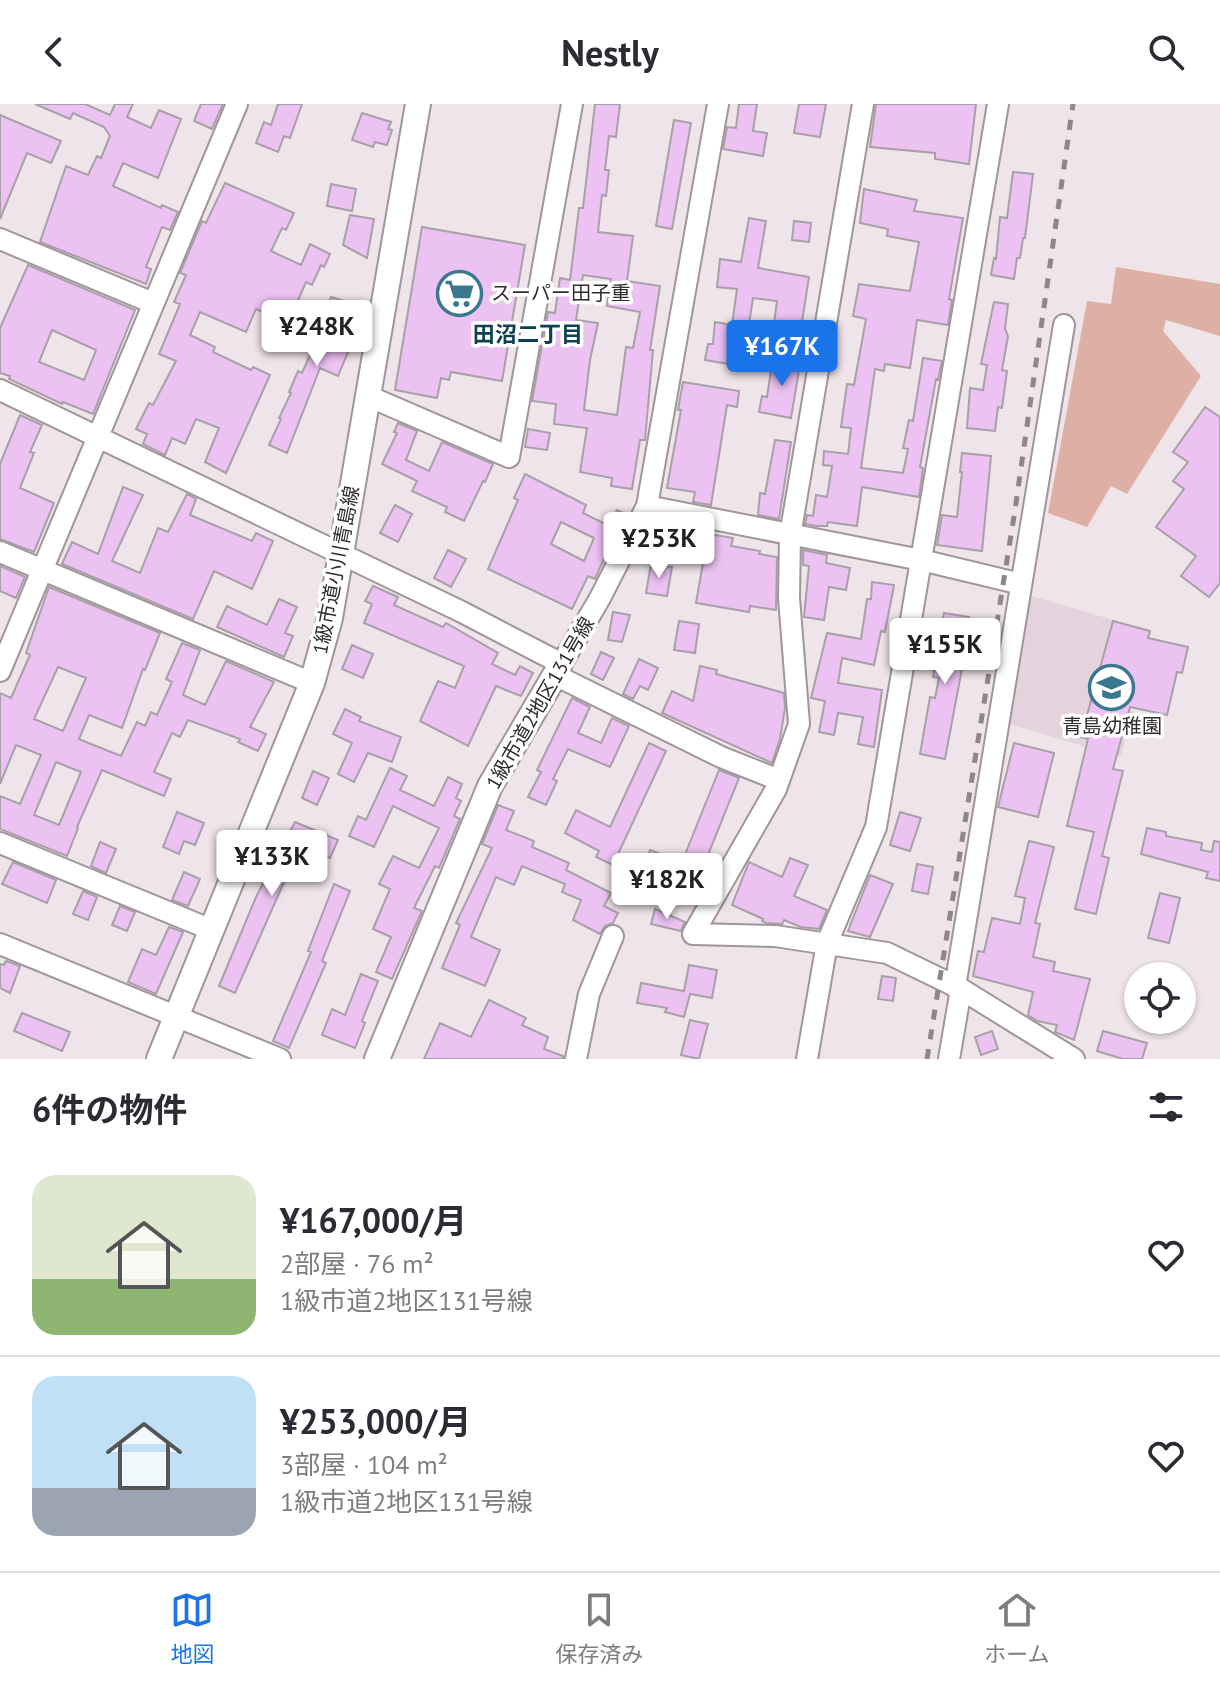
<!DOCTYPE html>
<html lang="ja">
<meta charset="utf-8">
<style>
body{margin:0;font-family:"PT Sans","Noto Sans JP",sans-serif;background:#f2f2f3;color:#2b2b33;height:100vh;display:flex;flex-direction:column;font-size:30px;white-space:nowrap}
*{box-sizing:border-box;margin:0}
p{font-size:26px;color:#7c7c81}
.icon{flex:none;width:44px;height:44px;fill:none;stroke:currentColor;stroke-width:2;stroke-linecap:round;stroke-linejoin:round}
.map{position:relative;height:955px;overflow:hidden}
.drawer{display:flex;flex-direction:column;background:#fff;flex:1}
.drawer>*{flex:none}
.buttons{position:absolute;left:1124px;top:858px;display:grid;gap:16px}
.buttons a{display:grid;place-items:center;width:72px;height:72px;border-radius:50%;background:#fff;box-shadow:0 2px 6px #0004;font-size:40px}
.price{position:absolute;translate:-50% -68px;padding:0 18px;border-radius:8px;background:#fff;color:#222;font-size:26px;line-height:52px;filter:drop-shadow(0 2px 4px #0008)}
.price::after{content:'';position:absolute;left:50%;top:48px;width:24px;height:18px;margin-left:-12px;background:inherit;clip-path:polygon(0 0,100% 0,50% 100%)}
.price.current{background:#1a73e8;color:#fff}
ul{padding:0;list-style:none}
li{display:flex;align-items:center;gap:24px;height:200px;padding:0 32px}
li+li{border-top:2px solid #e1e1e2}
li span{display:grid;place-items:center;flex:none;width:224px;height:160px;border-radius:24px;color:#555}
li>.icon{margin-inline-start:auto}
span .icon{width:96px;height:96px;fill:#fffc;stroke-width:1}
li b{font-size:34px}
h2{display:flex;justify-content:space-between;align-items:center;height:96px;padding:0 32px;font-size:34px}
header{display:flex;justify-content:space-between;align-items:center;height:104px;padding:0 32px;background:#fff;font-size:36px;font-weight:800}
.menu{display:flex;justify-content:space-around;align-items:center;height:112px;border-top:2px solid #e1e1e2;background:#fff;font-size:22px;color:#7c7c81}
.menu a{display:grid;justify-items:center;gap:4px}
.menu .current{color:#1a73e8}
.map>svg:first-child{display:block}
</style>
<header><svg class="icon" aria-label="back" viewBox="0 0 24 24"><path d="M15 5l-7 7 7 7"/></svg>Nestly<svg class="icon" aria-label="search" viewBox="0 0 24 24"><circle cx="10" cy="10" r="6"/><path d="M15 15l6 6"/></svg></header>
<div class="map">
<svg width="1220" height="955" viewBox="0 0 1220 955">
<rect width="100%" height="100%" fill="#efe4e9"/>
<path fill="#e4d3dc" d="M1028,491L1151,527L1128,605L1135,608L1120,653L1006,619Z"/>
<path fill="#deb0a5" d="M1116,163L1220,180V232L1166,216L1163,227L1201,272L1127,390L1111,382L1087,423L1048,409L1087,197L1111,200Z"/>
<path fill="#ecc2f3" stroke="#a7a0a8" stroke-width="2" fill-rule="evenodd" d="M35,0H85L110,11L115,0H133L127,13L151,24L159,6L181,15L158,74L123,59L113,82L161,104L162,101L178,108L170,126L162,123L146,163L151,165L146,180L40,138L66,62L88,71L97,52L101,54L110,32L104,23L73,9L70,15Z
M201,0H223L212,25L194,17Z
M278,0H302L290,34L284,32L278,48L256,39L264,18L271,21Z
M595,0H620L616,33L609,32L605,66H609L606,92L602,91L598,128L633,132L627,177L660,182L650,246H653L645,336H640L632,385L611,382L612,374L580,368L587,324L554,320L556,300L532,297L548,208L555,209L560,174L570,176L579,104H583ZM583,171L611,175L607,202L640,208L633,244L626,243L617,311L584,306L590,256L598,219L576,216Z
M739,0H757L753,27L767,29L763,52L723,45L727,23L736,24Z
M799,0H826L820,33L794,29Z
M876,0H976L969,60L935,55V49L870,43Z
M362,9L391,18L388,25L392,26L387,41L375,38L373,43L352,36Z
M0,11L61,37L51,59L27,49L0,115Z
M674,16L691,19L672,125L656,122Z
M1013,68L1033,70L1025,134H1023L1020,154H1017L1014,175L991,171L994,154L996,155L1000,113L1007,114Z
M225,79L294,109L286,126L282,124L271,147L301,161L310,140L330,150L324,163L321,161L312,181L306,178L288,219L256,205L246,228L200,208L190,231L215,243L213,248L251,266L253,263L270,271L226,369L205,358L219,324L196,315L185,340L172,334L165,351L143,340L147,330L136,325L149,299L153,301L176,257L159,250L180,200L174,198L186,171L180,169L202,117L206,119Z
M331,80L356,85L352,107L327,102Z
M864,85L917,96L914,107L963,114L949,195L952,196L948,221L917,216L910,264L885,260L884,267L875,265L861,364L903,369L908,345L903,344L909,316L913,317L923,254L942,257L938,276L936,275L920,363L923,364L919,393L862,383L857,422L828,418L827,422H817L805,420L807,411L813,412L816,391L827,393L832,362L823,361L824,347L848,350L851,324L841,323L847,280L854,281L866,215L853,212L859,180L910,187L919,138L887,132L888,125L860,119Z
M350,111L374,115L367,154L343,141Z
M749,114L766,117L758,164L809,173L801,224L774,220L777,197L753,194L746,239L738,238L734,261L705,256L708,240H713L715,218L732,221L737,185L717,183L720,155L741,158Z
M794,117L811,119L809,138L792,136Z
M422,123L525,141L502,277L451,268L449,276L441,274L437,294L395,286Z
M28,161L135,206L93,310L63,298L62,300L9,275L10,272L0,269V224ZM52,226L96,246L84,276L39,258Z
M331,193L357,201L349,231L354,234L338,272L320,264L287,349L269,341L281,315L279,314L291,289L289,288L298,267L302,269L322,224Z
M994,198L1008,200L1005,225L1008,232L1002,266L1007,267L1002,304L998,303L995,327L967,324L970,284L983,286L987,261L981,260Z
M789,252L801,254L791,314L759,308L762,292L767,293L773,254L788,257Z
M683,278L739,287L737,303L727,301L711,401L693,398L695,388L667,384L681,306H678Z
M1205,303L1220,313V479L1209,493L1181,472L1196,452L1156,423L1184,385L1173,377L1188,358L1173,348Z
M20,311L42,321L30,348L34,349L20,384L54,399L34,448L0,435V360Z
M398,319L417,327L406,356L429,367L442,338L493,360L485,378L483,377L464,417L445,408L447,403L412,387L417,377L382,360L397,329L394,328Z
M528,325L550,329L547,346L525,343Z
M775,336L791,338L779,415L758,411L760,389L765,390Z
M962,349L991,352L982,447L937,441L942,411L957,413L962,368H960Z
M525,370L586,401L583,409L609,422L617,406L628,411L612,442L610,441L595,475L588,472L572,505L488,465L518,396L514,394ZM561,418L594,434L584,457L551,440Z
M123,383L143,391L112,457L140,469L158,424L168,428L187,390L196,395L190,411L252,437L256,429L273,437L252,485L214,467L193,515L62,460L72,438L98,450Z
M395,401L412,410L398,438L380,429Z
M674,424L733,434L731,442L760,447L759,450L777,453L776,506L750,502L749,508L696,499L703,459L669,454Z
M448,446L466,455L451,483L434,474Z
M803,446L827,451L826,459L850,464L846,486L829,483L824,516L804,513L809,462L803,461Z
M651,460L672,463L667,492L646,489Z
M0,462L25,473L16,494L0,487Z
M872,478L894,481L885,528L881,527L874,561L842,554L838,579L882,586L874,643L858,640L863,613L838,609L834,631L819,628L825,597L811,594L827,529L861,535L867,495H871Z
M373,482L398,493L394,501L443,523L446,519L498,549L492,560L515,571L520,562L533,569L521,592L496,582L468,642L420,617L438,577L455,584L464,562L364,519L372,500L365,497Z
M49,483L160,529L145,566L143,565L122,624L89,611L79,635L86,638L121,652L137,618L145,622L151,608L157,611L172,578L166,575L182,539L200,546L183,591L205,601L226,557L274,578L250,623L266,630L258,647L238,638L240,635L188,616L180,633L172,629L154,668L171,675L164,692L102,666L77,723L78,724L67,752L0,725V692L20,700L41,651L16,641L0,680V589L11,594L30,551L26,549ZM58,563L86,574L63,627L34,615ZM56,658L81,668L59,721L34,711Z
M279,495L297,503L285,529L293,532L284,553L217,523L227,502L267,521Z
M613,508L630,511L622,538L608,536Z
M944,509L969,513L961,559H963L945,655L920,650L930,593L935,594L939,574L933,573Z
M679,517L699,520L695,549L674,546Z
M1113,517L1150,527L1148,534L1188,543L1182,569L1177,568L1167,611L1130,603L1113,665L1123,667L1102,752L1109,754L1096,810L1075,805L1094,728L1067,722L1088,635L1081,633Z
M352,541L373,550L363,574L342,565Z
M601,548L614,554L603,576L591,570Z
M639,555L658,564L648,586L640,582L633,595L623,590Z
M700,562L717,566L716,570L784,589L785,604L780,635L772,659L662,609L672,587L693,597Z
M572,594L590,603L578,629L601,639L612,614L629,622L610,663L568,645L553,675L557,677L546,701L528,693L541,668L537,666Z
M345,605L361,613L359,617L401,633L392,658L368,649L354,678L338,670L352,639L333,630Z
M649,639L666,647L613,761L596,753L599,747L565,729L576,706L610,723Z
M1014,639L1054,649L1038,713L998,703Z
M390,664L407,672L400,686L434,702L448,673L462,680L456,694L461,697L454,712L460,715L439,764L435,762L414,804L422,807L392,875L376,868L391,833L373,825L390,785L379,780L393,752L419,764L439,724L393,702L374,743L349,732L358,712L366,716Z
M719,666L739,674L703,763L708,765L700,785L697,784L693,800L640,774L650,746L682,758Z
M313,667L329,674L317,701L302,694Z
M498,701L514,707L506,726L534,737L532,743L569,759L566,766L611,789L604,802L618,809L613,819L605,822L600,830L573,816L581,796L562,788L565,780L522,762L514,781L496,773L471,833L500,846L485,882L442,864L460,821L456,819L492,744L482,740Z
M177,708L204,719L195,741L184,737L179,750L163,743Z
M900,708L921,714L910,747L890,741Z
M295,718L338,736L330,754L300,742L235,889L219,882L256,793Z
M1147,724L1166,728V732L1202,739L1201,746L1212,748L1214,737L1220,738V777L1206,774L1208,768L1141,750Z
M1029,737L1054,743L1035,819L1040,820L1033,853L1055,858L1053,867L1090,875L1074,936L1055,928L1057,921L1037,917L1028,911L1033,888L973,872L978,847L984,848L992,814L1020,820L1025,794L1015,792Z
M100,738L116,745L106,769L91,762Z
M790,754L808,761L794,792L827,806L819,825L801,823L784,816L782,820L766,819L762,817L763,815L732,801L749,758L782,773Z
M13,758L56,776L47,799L2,780Z
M917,760L933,763L928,790L912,787Z
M184,768L200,775L188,802L172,796Z
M870,771L893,780L870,833L848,827Z
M334,780L350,787L322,857L326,859L289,944L273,937L311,848L308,847Z
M83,787L97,793L88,816L73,810Z
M1160,789L1180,794L1169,839L1148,834Z
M120,802L135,808L127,827L112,821Z
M655,805L685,818L681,827L651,820Z
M169,823L183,828L156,890L128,878L142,845L156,851Z
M6,857L20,862L10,889L0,884V860L4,861Z
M689,861L717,866L712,894L690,890L684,913L665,908L667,904L637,899L641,879L684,887Z
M361,870L378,877L362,917L365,919L355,944L322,931L332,905L345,911Z
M882,872L896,874L893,897L878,895Z
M489,896L526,914L522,921L548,933L544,945L563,952V955H424L440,919L471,933Z
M22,909L70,928L62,947L14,927Z
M690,916L708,920L699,955L681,951Z
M992,927L998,945L981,951L975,933Z
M1103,927L1147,939L1142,955H1123L1097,947Z"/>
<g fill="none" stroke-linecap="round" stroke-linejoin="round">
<defs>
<path id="minor" d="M718,0L647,402L600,494L555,571L721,653L779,676
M863,0L790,432L789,494L799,620L776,685L693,830L775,832L887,849L961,885L1074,955
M0,135L153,199
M0,286L462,508L562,560
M368,292L509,353L572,0
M647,402L921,456L1021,480
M0,448L312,579
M0,567L237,0
M0,739L212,826
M0,840L280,955
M955,883L1064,221
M576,955L589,890L613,832
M807,955L827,839L876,723L998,0
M949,955L961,885"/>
<path id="tertiary" d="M159,955L312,579L330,514L418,0
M377,955L490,682L555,571"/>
</defs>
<use href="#minor" stroke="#9f959a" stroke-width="24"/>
<use href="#tertiary" stroke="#9f959a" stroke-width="28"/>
<use href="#minor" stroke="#fff" stroke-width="20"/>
<use href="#tertiary" stroke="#fff" stroke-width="24"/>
<path stroke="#8e878a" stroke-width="5" stroke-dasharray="10 10" stroke-linecap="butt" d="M927,955L1015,406L1073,0"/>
</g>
<defs>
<symbol id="supermarket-ring" viewBox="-11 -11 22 22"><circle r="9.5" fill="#fff" stroke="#3a788e" stroke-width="1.5"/><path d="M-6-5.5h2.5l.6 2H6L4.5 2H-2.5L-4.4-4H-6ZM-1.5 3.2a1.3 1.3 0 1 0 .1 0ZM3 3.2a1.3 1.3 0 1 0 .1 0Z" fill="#3a788e"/></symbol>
<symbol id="school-ring" viewBox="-11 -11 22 22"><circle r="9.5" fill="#fff" stroke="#3a788e" stroke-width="1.5"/><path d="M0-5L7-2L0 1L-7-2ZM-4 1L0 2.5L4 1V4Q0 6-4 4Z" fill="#3a788e"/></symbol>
</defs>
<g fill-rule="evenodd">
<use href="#supermarket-ring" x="434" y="164" width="51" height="51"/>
<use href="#school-ring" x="1086" y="558" width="51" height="51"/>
</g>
<g text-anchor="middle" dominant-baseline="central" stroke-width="7" stroke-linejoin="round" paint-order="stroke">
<g font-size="20" fill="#302c2e" stroke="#fff" text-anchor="start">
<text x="491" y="189">スーパー田子重</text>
<text x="1112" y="622" text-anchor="middle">青島幼稚園</text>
</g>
<g font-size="20" fill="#302c2e" stroke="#fff">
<text transform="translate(336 466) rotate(-79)">1級市道小川青島線</text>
<text transform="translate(540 599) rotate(-60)">1級市道2地区131号線</text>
</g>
<g font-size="22" font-weight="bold" fill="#0b4151" stroke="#fff">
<text x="528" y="230">田沼二丁目</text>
</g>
</g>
</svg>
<div class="buttons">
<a><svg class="icon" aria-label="locate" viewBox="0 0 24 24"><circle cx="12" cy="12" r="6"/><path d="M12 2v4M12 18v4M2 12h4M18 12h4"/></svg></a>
</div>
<b class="price" style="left:317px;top:264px">¥248K</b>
<b class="price current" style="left:782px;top:284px">¥167K</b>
<b class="price" style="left:659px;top:476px">¥253K</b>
<b class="price" style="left:945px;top:582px">¥155K</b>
<b class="price" style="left:272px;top:794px">¥133K</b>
<b class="price" style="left:667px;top:817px">¥182K</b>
</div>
<section class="drawer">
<h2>6件の物件<svg class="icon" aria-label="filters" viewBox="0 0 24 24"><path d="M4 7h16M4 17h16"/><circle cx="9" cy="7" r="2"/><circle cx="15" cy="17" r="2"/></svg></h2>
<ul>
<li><span style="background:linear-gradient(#dfe7d0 65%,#8fb573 0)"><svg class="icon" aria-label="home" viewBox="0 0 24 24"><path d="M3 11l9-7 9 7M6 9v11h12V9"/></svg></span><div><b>¥167,000/月</b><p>2部屋 · 76 m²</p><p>1級市道2地区131号線</p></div><svg class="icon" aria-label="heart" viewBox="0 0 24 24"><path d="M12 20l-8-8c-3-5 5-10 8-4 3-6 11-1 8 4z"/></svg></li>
<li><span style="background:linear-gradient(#bfe0f5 70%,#9aa5b1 0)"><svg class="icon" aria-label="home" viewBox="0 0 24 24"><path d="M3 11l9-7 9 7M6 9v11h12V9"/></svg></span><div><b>¥253,000/月</b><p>3部屋 · 104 m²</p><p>1級市道2地区131号線</p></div><svg class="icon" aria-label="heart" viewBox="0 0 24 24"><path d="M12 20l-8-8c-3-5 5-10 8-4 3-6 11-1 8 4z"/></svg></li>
</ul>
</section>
<nav class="menu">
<a class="current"><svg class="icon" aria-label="map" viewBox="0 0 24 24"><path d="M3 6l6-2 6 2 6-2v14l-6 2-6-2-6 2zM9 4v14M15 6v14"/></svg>地図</a>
<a><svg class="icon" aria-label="saved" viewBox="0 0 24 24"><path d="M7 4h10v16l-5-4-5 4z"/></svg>保存済み</a>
<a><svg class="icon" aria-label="home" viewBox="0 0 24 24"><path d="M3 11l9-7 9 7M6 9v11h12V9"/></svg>ホーム</a>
</nav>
